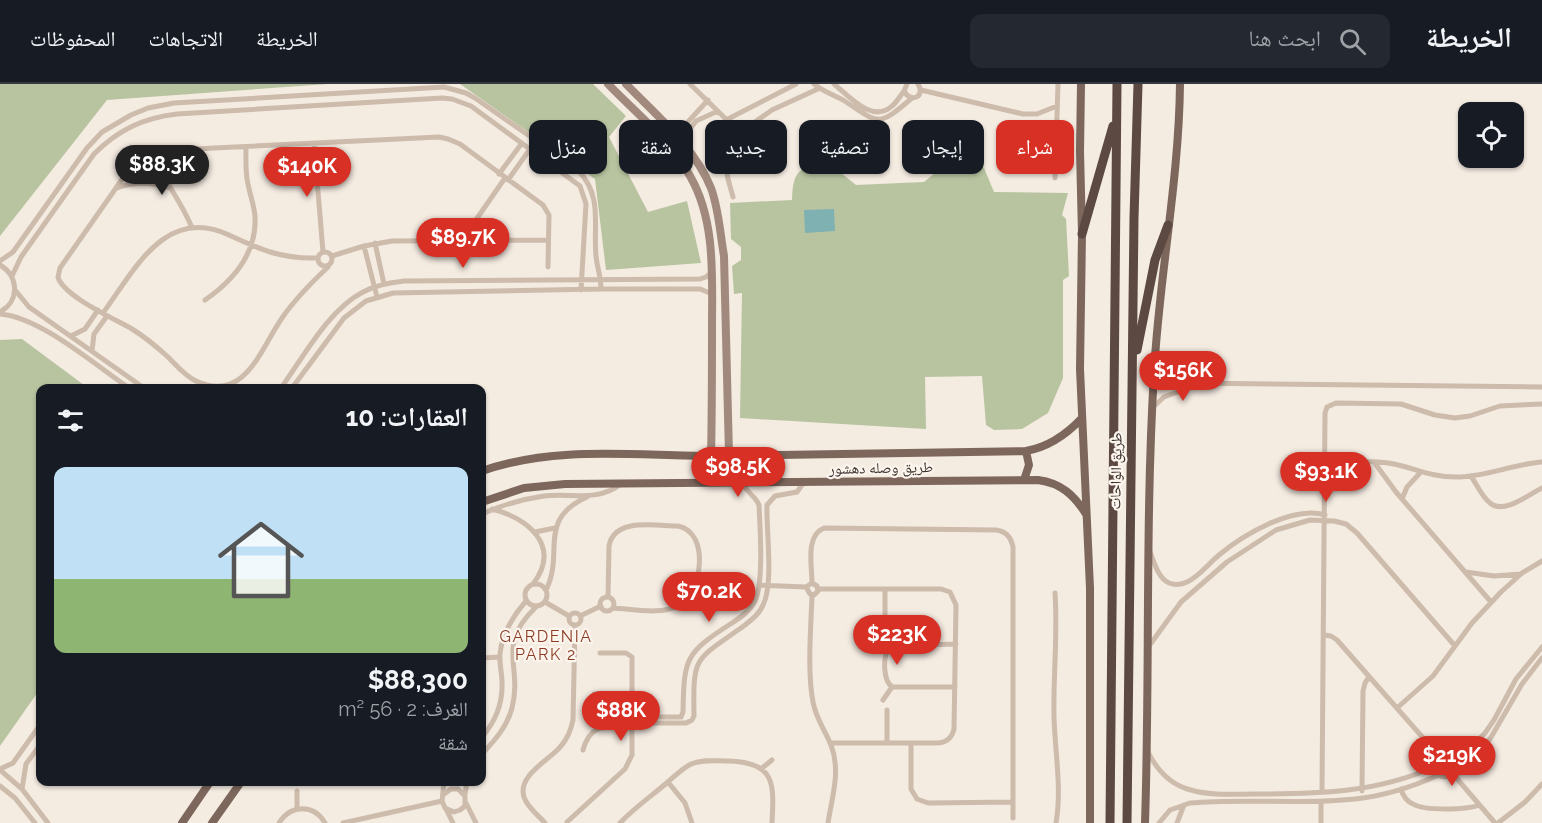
<!DOCTYPE html>
<html lang="ar">
<meta charset="utf-8">
<style>
body{margin:0;font-family:Raleway,"Noto Naskh Arabic",sans-serif;background:#242831;color:#f1f3f6;direction:rtl;height:100vh;display:flex;flex-direction:column;font-size:22px;white-space:nowrap}
*{box-sizing:border-box;margin:0}
p{font-size:20px;color:#9ea1a6}
.icon{flex:none;width:33px;height:33px;fill:none;stroke:currentColor;stroke-width:2;stroke-linecap:round;stroke-linejoin:round}
.map{position:relative;flex:1;overflow:hidden;direction:ltr}
.details{position:absolute;left:36px;top:300px;width:450px;height:402px;display:flex;flex-direction:column;background:#171b24;border-radius:12px;box-shadow:0 2px 4px #0004;direction:rtl}
.details>*{flex:none}
.top-card{position:absolute;left:504px;top:36px;width:570px;height:54px;direction:rtl;display:flex;gap:12px}
.buttons{position:absolute;left:1458px;top:18px;display:grid;gap:12px}
.buttons a{display:grid;place-items:center;width:66px;height:66px;border-radius:12px;background:#171b24;box-shadow:0 2px 4px #0004;font-size:30px}
.price{position:absolute;translate:-50% -51px;padding:0 14px;border-radius:21px;background:#d93025;color:#fff;font-size:20px;line-height:39px;filter:drop-shadow(0 2px 3px #0008)}
.price::after{content:'';position:absolute;left:50%;top:36px;width:18px;height:14px;margin-left:-9px;background:inherit;clip-path:polygon(0 0,100% 0,50% 100%)}
.price.selected{background:#222;color:#fff}
ul{padding:0;list-style:none}
li{display:grid;align-content:center;gap:12px;height:318px;padding:0 18px}
li span{display:grid;place-items:center;height:186px;border-radius:12px;color:#555}
li>.icon{margin-inline-start:auto}
span .icon{width:108px;height:108px;fill:#fffc;stroke-width:1}
li b{font-size:26px}
h2{display:flex;justify-content:space-between;align-items:center;height:72px;padding:0 18px;font-size:26px}
.pill{padding:0 21px;border-radius:12px;background:#171b24;box-shadow:0 2px 4px #0004;font-size:21px;line-height:54px}
.pill.selected{background:#d93025;color:#fff}
header{display:flex;align-items:center;gap:36px;box-sizing:border-box;height:84px;padding:0 30px;background:#171b24;border-bottom:2px solid #363941}
header strong{font-size:28px}
nav{display:flex;gap:33px;margin-inline-start:auto;font-size:21px}
.search{width:420px;height:54px;background:#242831;display:flex;align-items:center;gap:15px;box-sizing:border-box;padding:0 21px;border-radius:12px;color:#9ea1a6;font-size:22px}
.map>svg:first-child{display:block}
</style>
<header>
<strong>الخريطة</strong>
<div class="search"><svg class="icon" aria-label="search" viewBox="0 0 24 24"><circle cx="10" cy="10" r="6"/><path d="M15 15l6 6"/></svg>ابحث هنا</div>
<nav><a>الخريطة</a><a>الاتجاهات</a><a>المحفوظات</a></nav>
</header>
<div class="map">
<svg width="1542" height="739" viewBox="0 0 1542 739">
<rect width="100%" height="100%" fill="#f4ebe1"/>
<path fill="#b8c4a0" d="M0,0H328L107,16L0,152Z
M460,0H593L626,32L609,53L648,128L687,117L701,179L606,186L595,95Z
M947,79H978L984,84L994,108L1068,109L1062,131L1066,135L1069,192L1063,196V294L1048,329L1022,345L994,346L986,341L982,292L925,293L926,345L740,334L742,209L734,210L732,182L741,176V163L731,155L730,119L792,116C793,83 801,83 830,80L856,101L924,98Z
M22,255L88,304H40V605L0,662V256Z"/>
<path fill="#7fb0b2" d="M834,125L835,147L805,149L804,126Z"/>
<g fill="none" stroke-linecap="round" stroke-linejoin="round">
<path stroke="#cdbbac" stroke-width="5" d="M690,0L731,40C739,55 729,63 727,78C725,90 730,101 733,113
M814,0C822,7 834,11 843,16C879,39 876,45 912,14
M834,0C849,12 872,40 892,22C897,18 900,12 904,7
M907,0L904,7C911,20 926,12 918,0
M921,6L1023,30H1037L1057,22
M726,36L796,0
M676,51L708,16
M735,52L772,26L820,4
M681,57L696,37L718,27
M314,59L323,168
M154,72C164,98 182,118 192,144
M499,90L522,59
M1055,94L1058,0
M508,96L530,65
M117,104C135,97 152,98 170,104
M462,156L505,94
M375,159L384,200
M364,162L377,213
M318 175a7 7 0 1 1 14 0a7 7 0 1 1-14 0Z
M332,172L364,162L392,157L548,156
M0,177L13,168L87,64L102,48L131,31L148,24L174,19L444,3L466,9L475,14L578,86C603,113 593,139 596,172C597,183 601,193 601,205
M0,181C19,192 20,217 0,228
M328,183C311,199 295,215 282,234C261,264 245,320 196,297C185,292 177,282 168,273C157,263 145,253 132,245C115,235 63,212 58,193L60,184L123,94L142,77L157,71L180,66L214,64L439,53L448,55L460,60L543,121L549,131L548,183
M12,192L21,173L94,70C118,46 143,34 177,30L442,14L452,15L471,22L580,102L586,120L581,206
M15,206L29,223L144,304
M205,216C234,196 257,168 255,132C254,121 250,111 248,100C245,87 246,75 246,63
M103,229C134,187 165,121 229,151C261,166 282,175 317,174
M0,230C40,233 95,281 129,304
M71,252L85,245L98,226
M92,267L94,250L107,232
M1154,286L1172,297L1188,299L1542,303
M281,304C303,274 328,226 363,208C376,201 389,199 404,197L700,195L706,193L712,188
M292,304L344,234L366,217L393,209L601,205H700L712,210
M1152,324L1164,313L1186,305L1188,299
M1325,378C1347,378 1371,376 1394,380C1417,385 1431,393 1456,393C1486,393 1513,380 1542,378
M1374,378L1396,408L1491,518
M1471,392C1477,401 1482,413 1490,419C1504,431 1529,410 1542,404
M1402,415L1407,403L1420,389
M492,425C528,434 562,462 533,500
M482,430C502,421 523,415 544,412C571,409 598,418 621,400
M535,448L555,444
M1150,468C1154,478 1158,494 1169,499C1175,501 1181,501 1187,498C1199,493 1209,479 1219,471C1243,451 1293,421 1325,431
M1466,488L1494,492L1521,490
M812,499C812,481 805,452 824,444L996,446C1006,447 1011,453 1013,463V734
M525 511a11 11 0 1 1 22 0a11 11 0 1 1-22 0Z
M759,501L806,503L812,499L817,502L818,507L814,511L810,510L806,503
M818,505H941L950,508L956,521L954,645C952,654 946,659 936,659H830
M546,506C565,469 536,436 587,413
M1055,509C1058,550 1053,591 1054,633C1055,669 1062,704 1056,739
M812,511C811,544 807,586 813,618C816,635 825,646 831,661C841,687 832,713 828,739
M608,513L609,462C614,433 656,442 678,442C710,448 703,508 678,522C660,531 633,525 613,524
M600 520a7 7 0 1 1 14 0a7 7 0 1 1-14 0Z
M545,518L569,532
M569 535a6 6 0 1 1 12 0a6 6 0 1 1-12 0Z
M580,532L601,522
M885,547V505
M1324,551L1331,552L1337,556L1439,672
M1149,562L1181,518L1227,478L1276,446L1310,436L1334,437L1346,440L1357,449L1455,562
M482,574L500,573
M955,603H892C883,596 883,575 888,564L894,562L956,560
M594,610L633,611
M883,616L892,603
M1397,624L1433,592L1472,539L1501,508L1522,489L1542,477
M887,626V659
M633,633H681L683,628C684,574 685,569 732,539C741,533 750,527 755,517C764,498 760,443 759,421C755,411 745,408 743,398
M632,639H686L692,636L694,632C693,572 694,577 741,544C750,537 759,531 763,521C774,499 766,447 767,421L775,412L797,408L804,398
M482,653C495,638 503,619 502,598C502,589 499,579 500,570C502,549 513,532 526,517
M911,659V705L917,715L928,719L1013,718
M583,666C591,637 607,644 632,643
M1148,668C1157,686 1170,701 1191,706C1211,712 1234,710 1255,710C1317,710 1376,709 1434,683
M482,670C495,656 507,643 512,624C523,581 495,562 536,523
M1434 682a11 11 0 1 1 22 0a11 11 0 1 1-22 0Z
M1453,673L1475,659L1485,649L1494,636L1516,595L1542,563
M1457,680L1480,665L1490,655L1522,600L1542,574
M0,685L13,679L40,641
M761,685L772,676
M0,686L22,705L48,739
M1453,690L1495,739
M668,698L685,719L692,739
M0,702L15,714L35,739
M22,705L26,680L40,661
M1401,705C1403,712 1406,717 1413,720C1424,727 1467,726 1479,721
M1362,707L1363,607L1365,599L1369,593
M1322,708L1325,329L1327,323L1336,319L1401,320L1435,331L1455,334L1470,332L1500,322L1542,320
M465,710L467,698
M443,711L451,705H458L465,712V722L460,726L454,728L445,724L442,717L444,698
M1321,718V739
M466,719L476,739
M297,725V707
M446,725L453,739
M567,738L625,685L632,671V573L626,569H600
M279,739C291,720 314,720 325,739
M343,739L442,717
M545,739C538,731 527,723 524,713C517,691 550,676 561,662C568,654 571,646 573,636L575,541
M620,739C635,723 653,711 669,697C676,691 683,684 691,680C703,675 716,677 728,677C776,678 774,700 772,739
M1159,739L1170,726L1190,719C1245,714 1300,721 1355,715C1384,712 1412,703 1439,691
M1177,739L1184,721
M1498,739L1525,718L1542,700"/>
<path stroke="#a18a7d" stroke-width="8" d="M608,0C636,29 670,56 690,92C716,137 712,193 712,244C712,286 712,329 711,372
M626,0C656,31 694,62 711,104C719,126 720,149 724,172L729,371"/>
<path stroke="#7d675c" stroke-width="8" d="M1081,0L1080,67L1082,150L1080,285L1090,504V739
M482,387C555,361 635,372 712,372C816,371 921,369 1026,367C1049,363 1066,351 1082,334
M1024,396L1029,381L1026,367
M482,418L524,404L565,400L1038,396C1061,399 1074,411 1086,430
M182,739L210,698
M212,739L241,698
M1145,739C1150,589 1145,439 1154,289C1159,193 1179,97 1180,0"/>
<path stroke="#5c4a42" stroke-width="9" d="M1082,150L1113,42
M1137,266L1155,176L1168,141
M1110,739L1117,0
M1127,739L1134,134L1138,0"/>
</g>
<g text-anchor="middle" dominant-baseline="central" stroke-width="4.5" stroke-linejoin="round" paint-order="stroke">
<g font-size="15" fill="#3b302b" stroke="#fbf5ee">
<text transform="translate(881 384) rotate(-1)">طريق وصله دهشور</text>
<text transform="translate(1116 387) rotate(-89)">طريق الواحات</text>
</g>
<g font-size="16" letter-spacing="1.5" fill="#8c3b22" stroke="#fbf5ee">
<text x="546" y="552">GARDENIA<tspan x="546" dy="18">PARK 2</tspan></text>
</g>
</g>
</svg>
<div class="buttons">
<a><svg class="icon" aria-label="locate" viewBox="0 0 24 24"><circle cx="12" cy="12" r="6"/><path d="M12 2v4M12 18v4M2 12h4M18 12h4"/></svg></a>
</div>
<b class="price selected" style="left:162px;top:112px">$88.3K</b>
<b class="price" style="left:307px;top:114px">$140K</b>
<b class="price" style="left:463px;top:185px">$89.7K</b>
<b class="price" style="left:1183px;top:318px">$156K</b>
<b class="price" style="left:738px;top:414px">$98.5K</b>
<b class="price" style="left:1326px;top:419px">$93.1K</b>
<b class="price" style="left:709px;top:539px">$70.2K</b>
<b class="price" style="left:897px;top:582px">$223K</b>
<b class="price" style="left:621px;top:658px">$88K</b>
<b class="price" style="left:1452px;top:703px">$219K</b>
<div class="top-card">
<a class="pill selected">شراء</a>
<a class="pill">إيجار</a>
<a class="pill">تصفية</a>
<a class="pill">جديد</a>
<a class="pill">شقة</a>
<a class="pill">منزل</a>
</div>
<section class="details">
<h2>العقارات: 10<svg class="icon" aria-label="filters" viewBox="0 0 24 24"><path d="M4 7h16M4 17h16"/><circle cx="9" cy="7" r="2"/><circle cx="15" cy="17" r="2"/></svg></h2>
<ul>
<li><span style="background:linear-gradient(#bfe0f5 60%,#8fb573 0)"><svg class="icon" aria-label="home" viewBox="0 0 24 24"><path d="M3 11l9-7 9 7M6 9v11h12V9"/></svg></span><div><b>$88,300</b><p>الغرف: 2 · 56 m²</p><p>شقة</p></div></li>
</ul>
</section>
</div>
